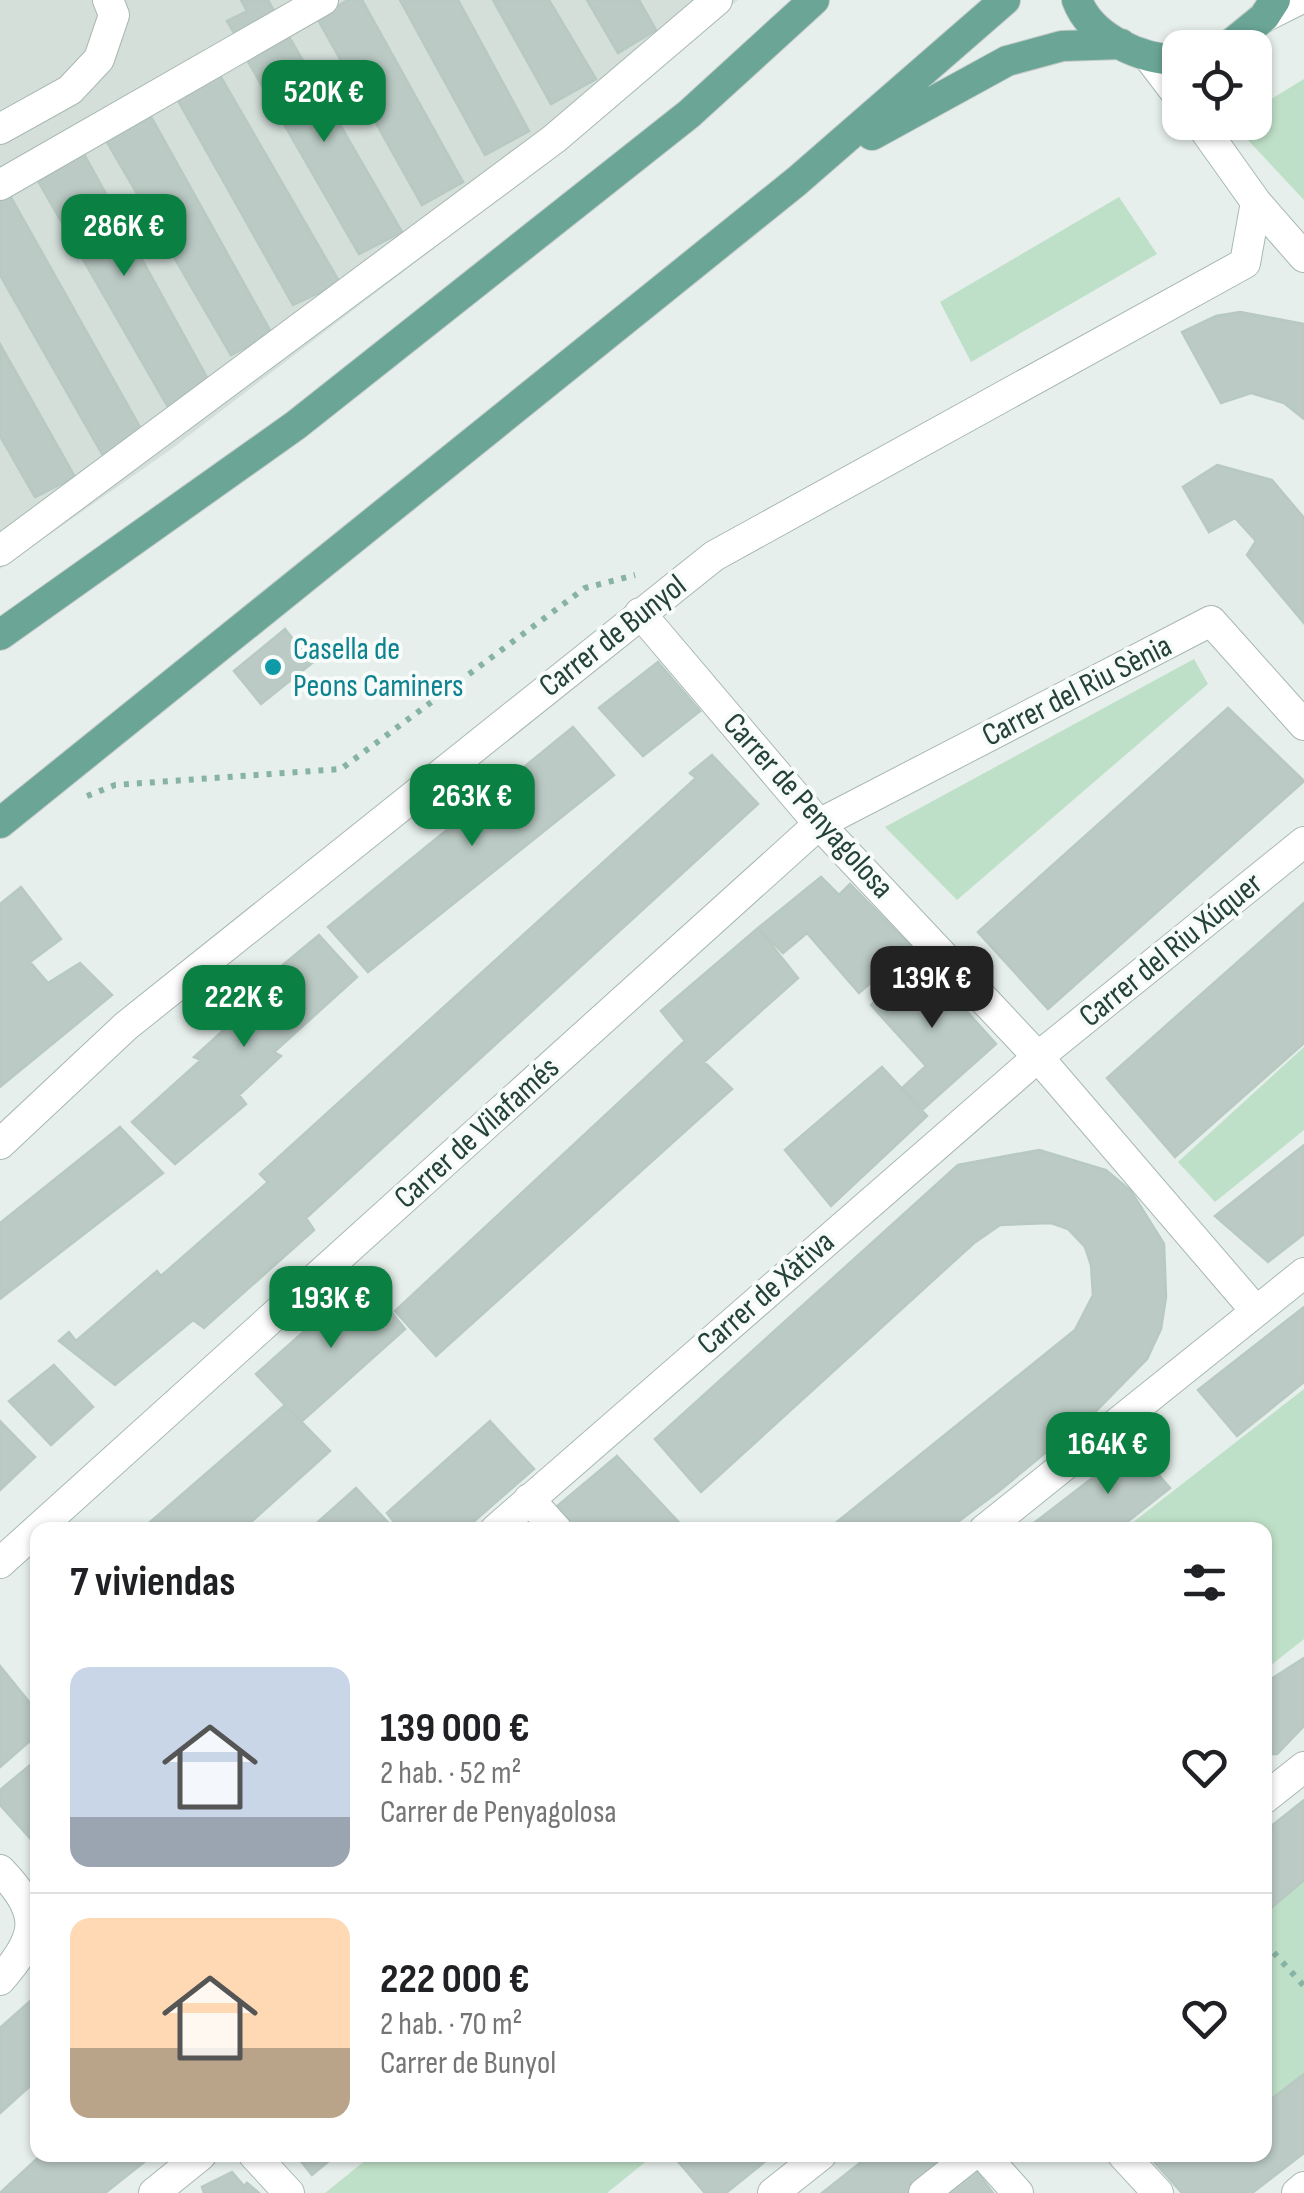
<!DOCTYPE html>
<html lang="es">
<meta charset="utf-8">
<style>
body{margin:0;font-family:"Sofia Sans Condensed",sans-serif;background:#f6f6f6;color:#202124;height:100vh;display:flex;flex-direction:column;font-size:38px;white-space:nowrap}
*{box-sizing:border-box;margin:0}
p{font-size:32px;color:#757577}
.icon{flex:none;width:55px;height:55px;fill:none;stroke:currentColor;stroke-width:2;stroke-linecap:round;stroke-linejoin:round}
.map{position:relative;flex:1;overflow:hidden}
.panel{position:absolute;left:30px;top:1522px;width:1242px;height:640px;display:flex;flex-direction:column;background:#fff;border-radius:20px;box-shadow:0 2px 8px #0004}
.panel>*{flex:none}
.buttons{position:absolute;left:1162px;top:30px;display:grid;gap:20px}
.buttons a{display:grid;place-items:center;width:110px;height:110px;border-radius:20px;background:#fff;box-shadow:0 2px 8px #0004;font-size:50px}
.price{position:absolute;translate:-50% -85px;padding:0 22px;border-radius:20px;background:#0b8043;color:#fff;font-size:32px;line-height:65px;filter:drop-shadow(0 2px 5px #0008)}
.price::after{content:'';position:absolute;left:50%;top:60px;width:30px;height:22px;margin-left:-15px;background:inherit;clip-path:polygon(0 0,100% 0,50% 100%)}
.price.active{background:#222;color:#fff}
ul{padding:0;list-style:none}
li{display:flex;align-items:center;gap:30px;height:250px;padding:0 40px}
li+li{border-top:2px solid #e0e0e0}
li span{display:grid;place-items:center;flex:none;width:280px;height:200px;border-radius:20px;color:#555}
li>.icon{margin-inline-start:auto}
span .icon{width:120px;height:120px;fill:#fffc;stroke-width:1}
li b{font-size:42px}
h2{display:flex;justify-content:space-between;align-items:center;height:120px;padding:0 40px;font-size:42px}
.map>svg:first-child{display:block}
</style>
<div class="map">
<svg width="1304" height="2193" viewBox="0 0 1304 2193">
<rect width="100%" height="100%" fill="#e6efeb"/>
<path fill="#d4dfda" d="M0,0H738L547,162L170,450L0,569Z"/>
<path fill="#bfe0c8" d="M1304,79V200L1232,123L1255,122V109Z
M1119,197L1157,254L971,362L940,302Z
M1194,659L1208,684L957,900L885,827Z
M1304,1047V1130L1215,1202L1178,1162Z
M1304,1389V1639L1265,1670V1530H1123Z
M1304,1877V2074L1265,2104V1909Z
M372,2155H654L607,2193H325Z"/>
<path fill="#bbcac4" stroke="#b8c9c2" stroke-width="2.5" d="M241,0H268L274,11L234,33L227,21L247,11Z
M348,0H362L463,182L422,205L317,18Z
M400,0H458L529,131L485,155Z
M493,0H549L596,79L551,104Z
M587,0H639L656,30L618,53Z
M288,35L402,232L359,254L246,58Z
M218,72L340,283L293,305L176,97Z
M149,113L272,334L231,355L104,137Z
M84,154L210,383L168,407L38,181Z
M8,192L145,436L105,459L0,275V198Z
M1240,312L1304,324V419L1284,403L1251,393L1221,403L1182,332L1216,316Z
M0,344L75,477L35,497L0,436Z
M1217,465L1272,480L1304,518V623L1247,555L1256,541L1235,518L1209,532L1183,487Z
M285,629L312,663L261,704L234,671Z
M658,662L700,711L643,756L599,708Z
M1228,708L1304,781L1048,1009L978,932Z
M573,727L614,775L368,972L328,927Z
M712,755L758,804L306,1218L314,1230L204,1328L193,1320L115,1385L59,1341L69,1332L76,1341L157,1271L161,1276L268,1182L260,1174L696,778L690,773Z
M821,877L839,895L850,884L912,947L859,993L807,933L783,953L758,928Z
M21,887L61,939L30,962L48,983L80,963L112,995L0,1087V904Z
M1304,903V1043L1175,1157L1107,1078Z
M758,928L798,978L704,1062L732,1089L436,1356L395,1311L685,1041L661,1011Z
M319,935L357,977L274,1052L281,1056L239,1095L246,1104L175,1164L132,1122L201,1060L194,1057L238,1017L231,1008Z
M919,958L996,1044L922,1110L902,1088L926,1066L871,1005Z
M882,1067L927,1116L831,1206L785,1150Z
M120,1127L163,1173L0,1299V1223Z
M1304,1145V1234L1268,1262L1215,1216Z
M1039,1150L1106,1170L1131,1191L1164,1244L1166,1297L1161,1329L1147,1359L1097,1410L999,1491L947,1530H827L1075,1330L1093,1295L1091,1265L1085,1247L1068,1229L1051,1223L1000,1225L974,1243L701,1492L655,1439L958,1165Z
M364,1278L405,1329L301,1422L256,1374Z
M1304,1307V1382L1237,1436L1198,1390Z
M54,1365L93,1407L51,1445L9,1401Z
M285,1405L330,1451L242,1530H141Z
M0,1421L35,1457L0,1490Z
M490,1421L534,1469L464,1530H400L387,1513Z
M1134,1446L1170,1488L1117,1530H1025Z
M617,1456L686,1530H577L556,1507Z
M356,1488L395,1530H309Z
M1304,1658V1726L1277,1754H1265V1683Z
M0,1666L38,1713V1734L0,1767Z
M35,1761L38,1765V1847L0,1805V1790Z
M1304,1800V1880L1265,1913V1831Z
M38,1994V2079L0,2113V2028Z
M1304,2074V2153L1252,2193H1182L1148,2155H1265V2104Z
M41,2155H153L105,2193H0Z
M296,2155H336L312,2175Z
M681,2155H773L726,2193H705L676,2159Z
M870,2155H953L907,2193H822Z
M975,2169L993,2193H948Z
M232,2172L244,2186L247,2183L259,2193H204L202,2187Z"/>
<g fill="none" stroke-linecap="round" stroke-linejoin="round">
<defs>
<path id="minor" d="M1264,17L1298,0
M1148,56L1180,98
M1199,122L1256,202L1304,257
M0,129L70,90L99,59L114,15L108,0
M0,185L323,0
M0,551L554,139L717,0
M640,613L819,824L1038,1057L1256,1311
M0,1144L126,1026L714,556L1245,263L1256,202
M529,1499L557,1530
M495,1530L1038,1057L1304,842
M984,1530L1304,1273
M0,1563L819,824L1211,621L1304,725
M1265,1798L1304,1767
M0,1870C43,1914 38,1937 0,1980
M254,2155L289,2193
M984,2155L1018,2193
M1123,2155L1158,2193
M154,2193L201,2155
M773,2193L821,2155
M924,2193L972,2155
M1297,2193L1304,2187"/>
<path id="major" d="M1077,0C1091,38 1142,60 1180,60
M1226,48L1264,17L1275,0
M872,135L1007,61L1062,46L1121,44
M0,635L296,425L689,114L814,0
M0,823L797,181L1005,0"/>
</defs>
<use href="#minor" stroke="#a8b8b2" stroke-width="32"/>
<use href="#major" stroke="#c2cac8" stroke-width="32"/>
<path stroke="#86b3a5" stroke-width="6" stroke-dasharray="5 8" stroke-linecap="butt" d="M87,796L115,785L341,769L585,588L635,575
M1265,1943L1304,1986"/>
<use href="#minor" stroke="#fff" stroke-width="30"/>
<use href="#major" stroke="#6aa596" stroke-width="30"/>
</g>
<circle fill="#0f9aa8" stroke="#f7fbf9" stroke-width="4" cx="273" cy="667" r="10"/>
<g text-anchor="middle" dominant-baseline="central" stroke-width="8" stroke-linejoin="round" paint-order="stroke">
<g font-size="32" fill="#24423a" stroke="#f7fbf9">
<text transform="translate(613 636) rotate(-38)">Carrer de Bunyol</text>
<text transform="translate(1077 691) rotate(-27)">Carrer del Riu Sènia</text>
<text transform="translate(808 806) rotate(48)">Carrer de Penyagolosa</text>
<text transform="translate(1171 950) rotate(-39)">Carrer del Riu Xúquer</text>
<text transform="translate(477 1133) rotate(-42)">Carrer de Vilafamés</text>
<text transform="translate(766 1293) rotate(-41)">Carrer de Xàtiva</text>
</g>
<g font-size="32" fill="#0d838f" stroke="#f7fbf9" text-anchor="start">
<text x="293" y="649">Casella de<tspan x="293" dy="37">Peons Caminers</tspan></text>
</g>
</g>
</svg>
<div class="buttons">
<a><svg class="icon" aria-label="locate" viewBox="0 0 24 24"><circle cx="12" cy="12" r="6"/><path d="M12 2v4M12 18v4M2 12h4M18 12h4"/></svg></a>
</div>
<b class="price" style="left:324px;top:145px">520K €</b>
<b class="price" style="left:124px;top:279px">286K €</b>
<b class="price" style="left:472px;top:849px">263K €</b>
<b class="price active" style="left:932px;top:1031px">139K €</b>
<b class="price" style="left:244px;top:1050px">222K €</b>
<b class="price" style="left:331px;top:1351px">193K €</b>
<b class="price" style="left:1108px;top:1497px">164K €</b>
<section class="panel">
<h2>7 viviendas<svg class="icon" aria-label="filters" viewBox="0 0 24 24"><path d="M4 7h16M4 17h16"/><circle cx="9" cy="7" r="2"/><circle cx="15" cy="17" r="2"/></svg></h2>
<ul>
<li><span style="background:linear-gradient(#c9d6e8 75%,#9aa5b1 0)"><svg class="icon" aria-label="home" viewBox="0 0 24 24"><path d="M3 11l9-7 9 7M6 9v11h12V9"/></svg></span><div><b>139 000 €</b><p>2 hab. · 52 m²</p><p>Carrer de Penyagolosa</p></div><svg class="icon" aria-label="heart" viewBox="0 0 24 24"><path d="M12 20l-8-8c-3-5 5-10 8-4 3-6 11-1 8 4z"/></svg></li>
<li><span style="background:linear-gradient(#ffd9b3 65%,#b9a48a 0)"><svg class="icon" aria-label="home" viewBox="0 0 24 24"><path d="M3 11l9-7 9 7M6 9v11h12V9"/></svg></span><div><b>222 000 €</b><p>2 hab. · 70 m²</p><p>Carrer de Bunyol</p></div><svg class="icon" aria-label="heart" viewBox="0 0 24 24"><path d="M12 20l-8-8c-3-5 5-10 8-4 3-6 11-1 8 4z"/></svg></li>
</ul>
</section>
</div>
